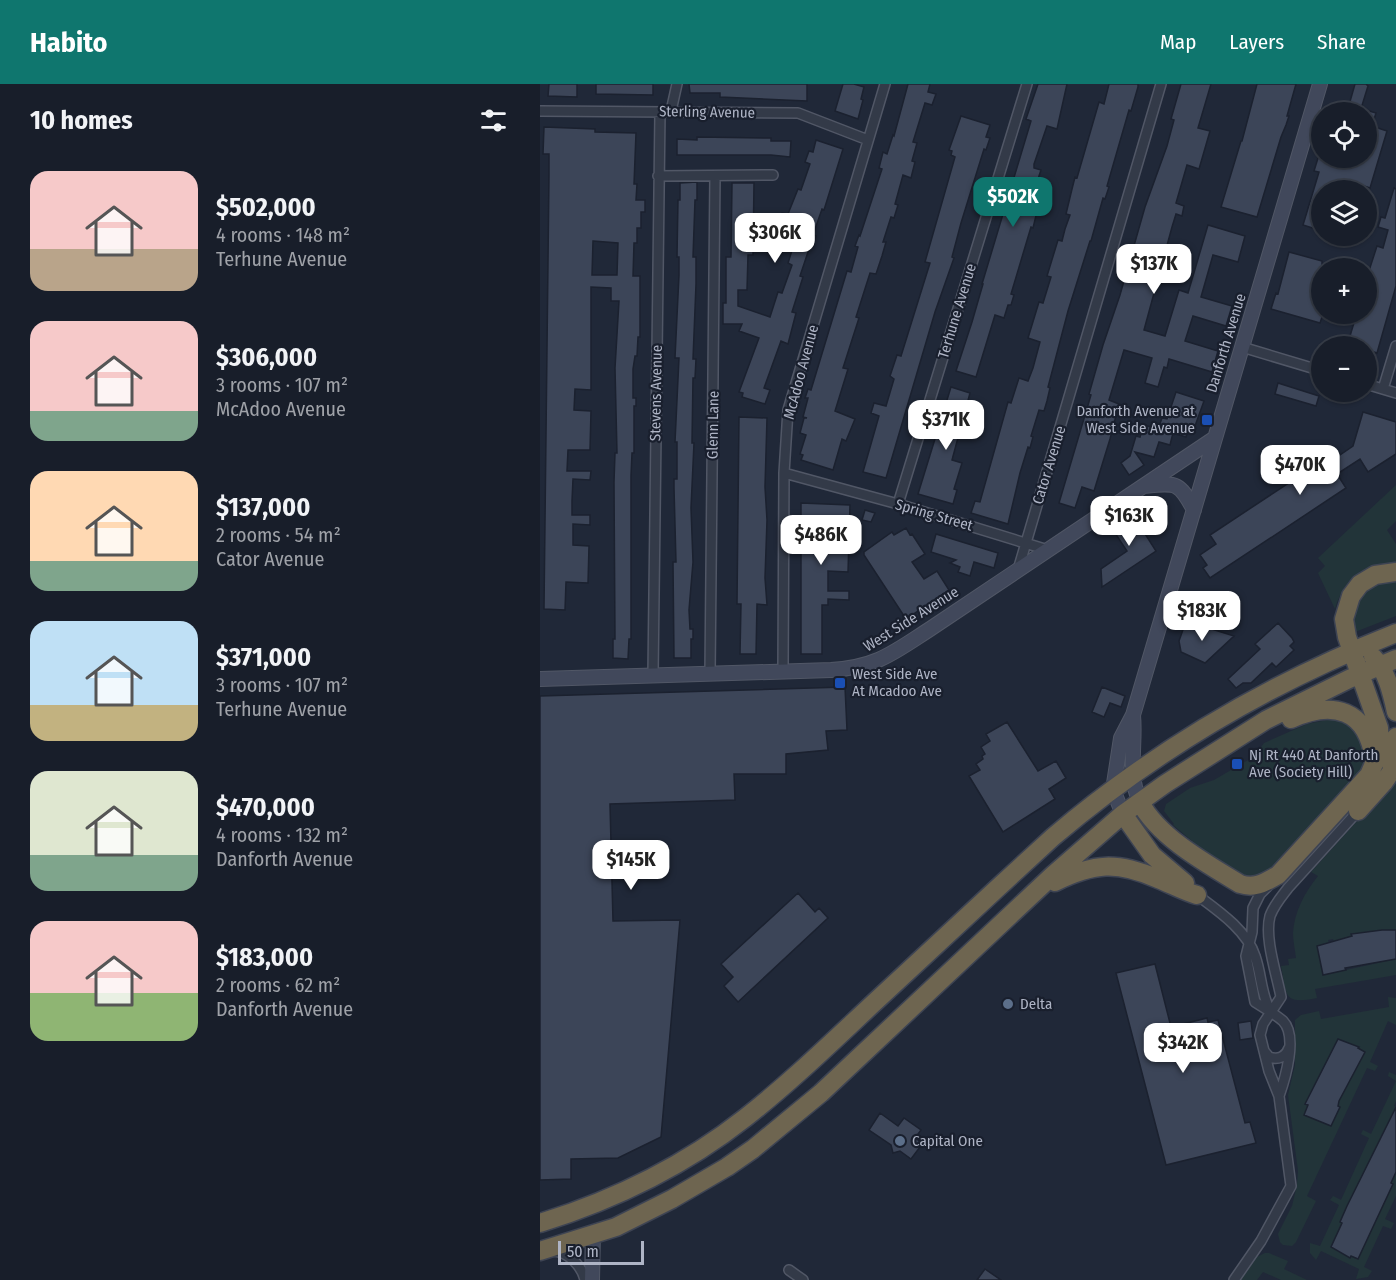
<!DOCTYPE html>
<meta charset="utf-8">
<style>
body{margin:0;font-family:"Fira Sans Condensed",sans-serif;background:#252b36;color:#f1f3f6;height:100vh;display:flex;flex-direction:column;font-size:22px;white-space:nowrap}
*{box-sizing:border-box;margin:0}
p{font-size:20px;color:#9fa2a8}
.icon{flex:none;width:33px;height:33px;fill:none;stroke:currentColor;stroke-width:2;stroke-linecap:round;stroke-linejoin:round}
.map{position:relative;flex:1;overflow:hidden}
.panel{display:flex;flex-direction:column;background:#181e2a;width:540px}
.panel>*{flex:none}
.tools{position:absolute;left:771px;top:18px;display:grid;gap:12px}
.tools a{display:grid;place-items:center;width:66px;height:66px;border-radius:50%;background:#181e2a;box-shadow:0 2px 4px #0004,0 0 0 2px #363c47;font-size:30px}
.scale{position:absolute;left:18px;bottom:15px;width:86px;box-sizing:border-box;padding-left:6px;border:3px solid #aeb4c5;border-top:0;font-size:16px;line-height:21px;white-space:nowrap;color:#aeb4c5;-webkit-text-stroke:4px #191f2d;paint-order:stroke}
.price{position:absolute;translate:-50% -51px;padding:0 14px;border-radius:12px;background:#fff;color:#222;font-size:20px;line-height:39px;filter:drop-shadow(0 2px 3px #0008)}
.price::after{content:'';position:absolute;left:50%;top:36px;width:18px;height:14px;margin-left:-9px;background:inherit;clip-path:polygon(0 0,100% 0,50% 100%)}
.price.selected{background:#0f766e;color:#fff}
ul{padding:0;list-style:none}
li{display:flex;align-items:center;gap:18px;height:150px;padding:0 30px}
li span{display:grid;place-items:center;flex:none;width:168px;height:120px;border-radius:18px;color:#555}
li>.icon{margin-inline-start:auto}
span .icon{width:72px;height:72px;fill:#fffc;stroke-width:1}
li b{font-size:26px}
h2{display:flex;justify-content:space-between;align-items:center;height:72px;padding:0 30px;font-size:26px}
header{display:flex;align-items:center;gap:36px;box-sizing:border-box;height:84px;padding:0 30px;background:#0f766e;color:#fff}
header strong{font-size:28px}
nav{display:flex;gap:33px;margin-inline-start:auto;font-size:21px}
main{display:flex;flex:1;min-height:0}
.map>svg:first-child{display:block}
</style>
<header>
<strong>Habito</strong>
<nav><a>Map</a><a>Layers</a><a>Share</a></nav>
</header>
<main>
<section class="panel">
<h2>10 homes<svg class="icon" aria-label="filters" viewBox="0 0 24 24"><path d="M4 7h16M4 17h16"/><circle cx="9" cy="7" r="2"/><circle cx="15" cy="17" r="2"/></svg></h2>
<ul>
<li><span style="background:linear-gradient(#f6c9c9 65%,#b9a48a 0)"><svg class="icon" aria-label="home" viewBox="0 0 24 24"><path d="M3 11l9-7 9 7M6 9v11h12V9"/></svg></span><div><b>$502,000</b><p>4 rooms · 148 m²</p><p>Terhune Avenue</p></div></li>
<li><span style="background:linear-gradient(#f6c9c9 75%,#7fa58c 0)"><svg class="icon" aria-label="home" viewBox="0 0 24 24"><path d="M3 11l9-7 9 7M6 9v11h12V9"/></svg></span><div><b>$306,000</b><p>3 rooms · 107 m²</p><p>McAdoo Avenue</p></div></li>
<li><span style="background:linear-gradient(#ffd9b3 75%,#7fa58c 0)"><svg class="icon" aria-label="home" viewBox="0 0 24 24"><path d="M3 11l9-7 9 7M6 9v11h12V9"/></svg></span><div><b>$137,000</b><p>2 rooms · 54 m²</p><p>Cator Avenue</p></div></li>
<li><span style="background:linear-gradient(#bfe0f5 70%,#c2b280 0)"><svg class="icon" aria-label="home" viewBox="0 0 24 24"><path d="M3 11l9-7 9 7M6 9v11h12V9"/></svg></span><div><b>$371,000</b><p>3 rooms · 107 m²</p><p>Terhune Avenue</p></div></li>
<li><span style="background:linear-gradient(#dfe7d0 70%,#7fa58c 0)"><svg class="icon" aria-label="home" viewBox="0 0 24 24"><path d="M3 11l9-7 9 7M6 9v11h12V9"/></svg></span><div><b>$470,000</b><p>4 rooms · 132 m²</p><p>Danforth Avenue</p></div></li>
<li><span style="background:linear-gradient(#f6c9c9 60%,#8fb573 0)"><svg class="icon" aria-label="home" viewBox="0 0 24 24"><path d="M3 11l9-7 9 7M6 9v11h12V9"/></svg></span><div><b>$183,000</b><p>2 rooms · 62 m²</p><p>Danforth Avenue</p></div></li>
</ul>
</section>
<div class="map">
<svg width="856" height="1196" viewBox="0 0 856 1196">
<rect width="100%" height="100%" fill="#202838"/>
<path fill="#223439" d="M856,401V437L847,446L856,460V479C822,483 805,492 795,525L778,489L785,482L778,474Z
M856,493V532L815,548C808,517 826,499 856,493Z
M794,631L813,641L822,658L825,677L820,691L728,789L717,794L704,792L651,759L652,757L633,741L634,740L624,727L626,720L650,704L674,696L715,672L724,659L767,640L792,635Z
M856,694V846L827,849L826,848L804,854V856L794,858L793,855L788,856L789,859L777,862L806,886L856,875V891L775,905L777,914C743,921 747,912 741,882L749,881L748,875L756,874C755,866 753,857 753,849C754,828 765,808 778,792L771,788Z
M848,913L856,914V941L848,937L830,978L838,982L835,987L827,984L767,1112L776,1117L756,1158L752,1162L743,1161L740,1158L738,1150L752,1122L757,1101L758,1087L748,1011L755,981V936L761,931L779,927L781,935L849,923Z
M849,988L856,991V1017L854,1022L856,1023V1112L845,1135L854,1139L851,1145L843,1142L824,1183L832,1187L828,1193L816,1195L819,1185L781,1167L776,1176L770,1169V1159L780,1162L799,1121L790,1116L793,1112L801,1116L829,1054L821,1050L823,1046L831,1050L856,997L848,992Z
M725,1169H729L748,1177L744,1185L767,1196H741L723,1188L717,1196H701L717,1173Z"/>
<path fill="#3c4558" stroke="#1b212f" stroke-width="1.5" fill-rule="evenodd" d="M9,0H37V13L8,12Z
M56,0H113V11L56,10Z
M149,0H267V17L180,13V9H150Z
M303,0H314L324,3L321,15L323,16L318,35L295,27Z
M368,0H390L388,8L396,10L392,21L385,19L373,58L377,59L372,77L375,78L371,94L363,91L355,120L358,121L354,134L351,133L343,158H346L342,172L336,190L330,189L316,233L319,234L303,284L308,285L295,327L315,335L306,357L302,355L293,386L261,376L263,371L260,370L266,351L260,349L264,334H267L263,333L268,314H265L268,305L271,306L307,187L311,188L318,163L315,162L319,151L320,152L342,85L339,84L343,68L347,70L353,51L354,52Z
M498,0H527L517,45L507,42L494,80V84L501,86L497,98L504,99L493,144L491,143L471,210L474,211L471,221H468L464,234L455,231L436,293L416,287L432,238L443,200H442L491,37L486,35Z
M569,0H598V3L591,27L589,26L567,102L569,103L565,115L563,114L551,157H550L528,227L508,303L510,304L507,317L504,327L499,326L491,352L493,353L490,364L488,363L480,389L468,440L431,429L435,417L440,418L468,318L471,319L479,294L488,297L493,284L500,258L488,254L499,218L503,219L511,193L507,192L518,156L522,157L525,145L530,131L526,130L532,105L535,93L537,94L559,18L564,20Z
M641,0H671L658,44L670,47L659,85L647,81L636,119L644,122L642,132L636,130L632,143L604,246L625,252L639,206L648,209L668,141L705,152L698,178L673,171L661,213L692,222L686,242L653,232L645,257L678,267L672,288L629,275L627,284L624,283L618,303L605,299L612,274L584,266L569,316L579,320L570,355L554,407L542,403L535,424L519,419L551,311L549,310L563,261L580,211L605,123L627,62L634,36L631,35Z
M717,0H756L747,32H749L746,41L741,53L717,133L681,123L701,57H702Z
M815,0H826L828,2L820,28H807Z
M826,26L836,29L832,42L847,47L830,104L818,100L817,106H782V147L763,141L779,88L774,87L778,74H826Z
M421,32L450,41L446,53L450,54L446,66L444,65L421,139L412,173L414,174L395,228L346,394L323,388L339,332L331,329L334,319L346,322L354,295L350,292L357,271L361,272L390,179L385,178L415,73L411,71L412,67L409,66Z
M4,43L55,45V48L96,49L94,100H97L96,116H105V128H101V144H97V159H94L93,192H100V253H98L97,272H95L93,285V314H96V322H94V369H92L91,392V555H89L88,575L73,574V555H75L74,398L75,369H77L75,284L79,217H71V204L51,203V306L35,305L34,326L51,327L50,366H28L27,387H51L50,396L33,395L32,417V431H50V441L33,440V461L49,462L48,499L26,498L25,526L4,525L9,91V70H3ZM53,157L78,159L77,191H52Z
M157,53L231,54V57H251L250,73L231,71H137V55L157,56Z
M276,56L303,65L284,126L282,125L273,151L276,152L273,163L270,162L260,192L263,193L252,228L256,229L248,260L241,257L224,304L230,306L225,320L202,313L203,309L199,308L219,254L199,247L202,240H183V219H186V173H191L192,99H214L213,171H208L207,206H198V222L230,233L238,208L242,209L252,181L248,179L255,157L249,155L253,142L239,137L242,129L248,130L258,105L261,106L270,80L265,78L269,67L273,68Z
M157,98V116H155L153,173H156V200L153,275H156L155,294H153L152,359H154L151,424L153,478L149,526L150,545H153V555H151V574H134L133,478H136L134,404V395H137V358H135L139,274H135L139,191V173H137L138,116H140V99Z
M854,104L856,105V202L837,269L834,268L829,286H826V262H807L816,232L818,230H826V196L837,162L843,164L848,146L838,143L841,133L845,134Z
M749,168L782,177V230H783L780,239L731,225L736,209L738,210Z
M738,299L779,312L776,322L735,310Z
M411,303L430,309L412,376L422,379L414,405L417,406L413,420L378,410Z
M636,308L664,317L655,342L650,340L646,353L633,349L630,361L619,358L614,373L595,368L604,381L589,391L581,379L590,372L596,352L600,353L604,341L618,345L622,334L627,335Z
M823,328L856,338V370L828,388L820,375L797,390L806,404L670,494L663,484L667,481L660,471L676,460L670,451L791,371L794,375L813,362Z
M199,333L227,334L225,403L227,436L225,494L227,521L217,520L216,570H200L201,520H197Z
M261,419L310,421L308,488L288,487V507H309V516L288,515V521H282V570H261Z
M603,425L610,435L600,442L616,467L562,503L561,485L587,467L573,446Z
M325,426L335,429L331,438L322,436Z
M366,444L370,451L372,450L385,470L372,478L384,495L397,487L409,506L366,535L324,471V468L352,448L354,451Z
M396,450L458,469L454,484L434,478L430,492L418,488L420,483L410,479L416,476L391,468Z
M646,537L694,552L665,579L641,568L639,557Z
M738,539L752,554L754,558L750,562L754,566L736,583L732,579L711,599H703L696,604L688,595L720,565L715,560Z
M305,603L307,646L286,647L288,666L246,670V690H194L195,716L70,720L73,837L140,836L121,1053L78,1074L31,1075V1095L0,1096V612Z
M562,603L585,612L581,623L570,619L564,633L552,628Z
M467,638L498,687L516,677L526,694L509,705L515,715L463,748L429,692L440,686L436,680L443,675L442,672L445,670L441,663L450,657L446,650Z
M258,809L275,828L279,824L288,834L198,918L184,902L193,893L181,880Z
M842,846H856V875L805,884L806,886L783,891L777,862L812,852L811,850Z
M615,880L631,943L667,934L668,938L678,936L705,1039L710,1038L716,1059L626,1081L576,889Z
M711,937L713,954L700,956L698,939Z
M798,955L819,963L818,964L825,968L799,1017L798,1022L800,1023L791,1042L764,1031L768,1021L765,1020Z
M856,1023V1088L851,1099L853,1100L818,1175L811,1172L810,1174L791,1163L802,1139L800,1138L807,1122Z
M340,1029L358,1042L364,1034L381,1046L375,1054L383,1059L371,1075L360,1067L353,1069L351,1061L329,1046Z
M445,1185L461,1196H437Z"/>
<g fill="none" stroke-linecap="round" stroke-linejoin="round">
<defs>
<path id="street" d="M0,27L258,29L328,56
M131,27L137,0
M118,92L233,91
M702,263L782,287
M826,300L856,309
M843,305L856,262
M244,389L358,420L508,466
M358,420L487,0
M478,486L621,0
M243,587L244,389L248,326L345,0
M170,589L175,92
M113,591L120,28
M728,802L720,810L713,824L712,848L706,872L715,918C724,924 735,930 743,937C758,952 745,995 739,1012
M657,811C677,826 707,846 715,872C722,892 720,906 730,927
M724,967L729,973C738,976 746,973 749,964
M11,1167C27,1166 42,1182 45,1196
M249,1186L263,1196
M694,1196L721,1157L751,1102L739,1012L729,987L720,951L723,940L741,913C737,891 724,854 730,832C734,821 741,813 748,804L818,727"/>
<path id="secondary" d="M604,402C636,399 639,397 654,426
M0,595L291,586C337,583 353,569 390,545L675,354
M593,631C596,660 587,691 600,718
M583,730L573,706L581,654L593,631L780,0
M52,1196L53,1149"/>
<path id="highway" d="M833,573C847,587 852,610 856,628
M751,635C793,616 827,625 834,675
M852,686L851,677L856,653
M600,718C618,753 667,780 700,800C716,805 725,798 738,791L829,691L840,666L839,644L807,553L804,535L811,512L820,500L835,491L856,488
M818,727L844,698L856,681
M583,730L612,771L645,799
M515,798C554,779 577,777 618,795C631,800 643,807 657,811
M0,1139C74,1116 144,1082 205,1034C251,998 294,956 337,916C395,862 454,807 513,753C614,667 732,598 856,549
M0,1167L76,1143L132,1115L187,1083L213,1065L281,1009L513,791L583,730L625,700L726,636L809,595L856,575"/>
</defs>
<use href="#street" stroke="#515766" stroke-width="12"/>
<use href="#secondary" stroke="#515766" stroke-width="16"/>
<use href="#highway" stroke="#3e4453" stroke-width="21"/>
<use href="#street" stroke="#333a48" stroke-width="9"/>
<use href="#secondary" stroke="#41485b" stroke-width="14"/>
<use href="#highway" stroke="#6e6550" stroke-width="18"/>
</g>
<g fill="#1a4fb4" stroke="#191f2d" stroke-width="2">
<rect x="661" y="330" width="12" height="12" rx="3"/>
<rect x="294" y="593" width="12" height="12" rx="3"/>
<rect x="691" y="674" width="12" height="12" rx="3"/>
</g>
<g fill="#5c6f8a" stroke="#191f2d" stroke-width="2">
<circle cx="468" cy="920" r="6"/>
<circle cx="360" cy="1057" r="6"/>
</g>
<g text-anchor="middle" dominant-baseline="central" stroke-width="4.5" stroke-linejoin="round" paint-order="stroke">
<g font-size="15" fill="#aeb4c5" stroke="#191f2d">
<text transform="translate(167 28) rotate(1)">Sterling Avenue</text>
<text transform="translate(417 227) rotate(-73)">Terhune Avenue</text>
<text transform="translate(686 259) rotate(-73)">Danforth Avenue</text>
<text transform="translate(261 288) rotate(-75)">McAdoo Avenue</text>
<text transform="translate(116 309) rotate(-89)">Stevens Avenue</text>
<text transform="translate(173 341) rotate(-89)">Glenn Lane</text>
<text transform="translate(509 381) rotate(-73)">Cator Avenue</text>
<text transform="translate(394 431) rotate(16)">Spring Street</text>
<text transform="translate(371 535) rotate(-32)">West Side Avenue</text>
</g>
<g font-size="15" fill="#aeb4c5" stroke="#191f2d" text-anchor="start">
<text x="655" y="327" text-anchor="end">Danforth Avenue at<tspan x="655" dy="17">West Side Avenue</tspan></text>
<text x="312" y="590">West Side Ave<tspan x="312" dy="17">At Mcadoo Ave</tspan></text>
<text x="709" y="671">Nj Rt 440 At Danforth<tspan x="709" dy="17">Ave (Society Hill)</tspan></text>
<text x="480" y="920">Delta</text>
<text x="372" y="1057">Capital One</text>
</g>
</g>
</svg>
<div class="tools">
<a><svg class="icon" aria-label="locate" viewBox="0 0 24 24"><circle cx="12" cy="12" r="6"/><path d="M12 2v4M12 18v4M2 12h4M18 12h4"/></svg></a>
<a><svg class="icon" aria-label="layers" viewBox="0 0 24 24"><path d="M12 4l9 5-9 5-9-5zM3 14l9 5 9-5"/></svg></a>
<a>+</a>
<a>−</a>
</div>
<div class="scale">50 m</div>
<b class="price selected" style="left:473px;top:144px">$502K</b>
<b class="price" style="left:235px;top:180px">$306K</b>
<b class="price" style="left:614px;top:211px">$137K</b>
<b class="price" style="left:406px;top:367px">$371K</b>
<b class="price" style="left:760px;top:412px">$470K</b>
<b class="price" style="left:589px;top:463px">$163K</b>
<b class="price" style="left:281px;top:482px">$486K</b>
<b class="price" style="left:662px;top:558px">$183K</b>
<b class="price" style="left:91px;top:807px">$145K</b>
<b class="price" style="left:643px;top:990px">$342K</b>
</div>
</main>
